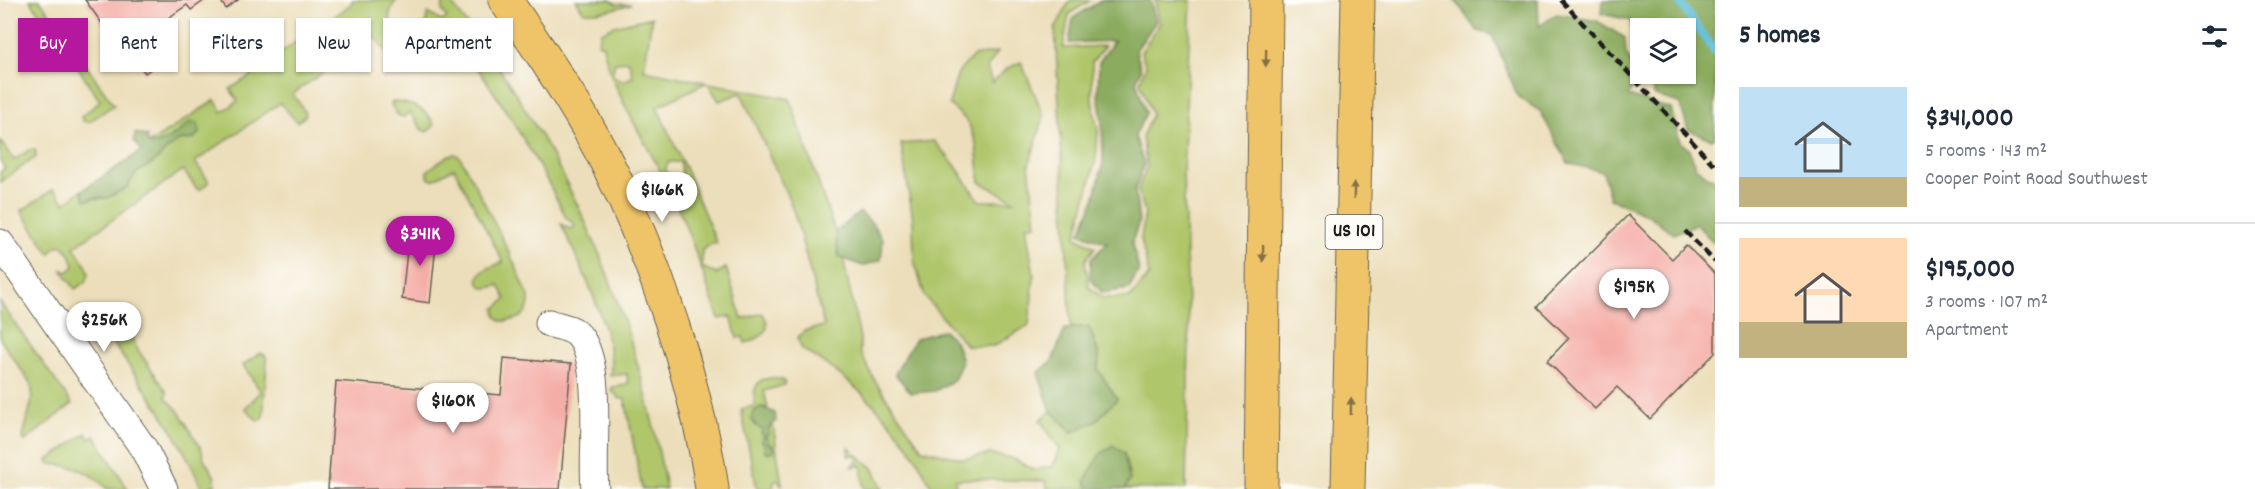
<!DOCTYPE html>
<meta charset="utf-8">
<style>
body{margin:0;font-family:Dekko,sans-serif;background:#f2f2f3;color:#1f2937;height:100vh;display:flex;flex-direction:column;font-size:22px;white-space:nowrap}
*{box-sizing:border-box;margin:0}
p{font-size:20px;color:#747a83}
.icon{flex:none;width:33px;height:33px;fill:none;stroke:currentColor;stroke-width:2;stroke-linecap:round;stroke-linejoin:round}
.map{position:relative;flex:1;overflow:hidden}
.sheet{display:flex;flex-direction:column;background:#fff;width:540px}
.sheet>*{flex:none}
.banner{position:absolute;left:18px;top:18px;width:570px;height:54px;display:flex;gap:12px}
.tools{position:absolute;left:1630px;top:18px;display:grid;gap:12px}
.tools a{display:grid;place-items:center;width:66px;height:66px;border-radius:0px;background:#fff;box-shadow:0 2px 4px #0004;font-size:30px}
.price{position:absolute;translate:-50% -51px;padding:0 14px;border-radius:21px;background:#fff;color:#222;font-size:20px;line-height:39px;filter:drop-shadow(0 2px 3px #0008)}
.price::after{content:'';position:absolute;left:50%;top:36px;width:18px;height:14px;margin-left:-9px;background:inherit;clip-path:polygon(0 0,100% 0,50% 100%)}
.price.selected{background:#b5179e;color:#fff}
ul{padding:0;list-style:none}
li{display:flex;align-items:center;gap:18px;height:150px;padding:0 24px}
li+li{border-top:2px solid #e0e1e3}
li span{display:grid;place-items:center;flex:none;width:168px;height:120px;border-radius:0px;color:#555}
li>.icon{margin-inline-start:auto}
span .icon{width:72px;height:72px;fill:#fffc;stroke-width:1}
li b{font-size:26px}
h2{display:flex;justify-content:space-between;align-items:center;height:72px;padding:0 24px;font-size:26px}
.pill{padding:0 21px;border-radius:0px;background:#fff;box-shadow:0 2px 4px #0004;font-size:21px;line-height:54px}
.pill.selected{background:#b5179e;color:#fff}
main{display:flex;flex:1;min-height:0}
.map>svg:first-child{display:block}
</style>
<main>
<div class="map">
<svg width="1715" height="489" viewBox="0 0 1715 489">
<rect width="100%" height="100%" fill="#fdfcf7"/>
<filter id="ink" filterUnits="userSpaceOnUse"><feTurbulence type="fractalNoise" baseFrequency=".0167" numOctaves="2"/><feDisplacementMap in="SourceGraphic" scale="12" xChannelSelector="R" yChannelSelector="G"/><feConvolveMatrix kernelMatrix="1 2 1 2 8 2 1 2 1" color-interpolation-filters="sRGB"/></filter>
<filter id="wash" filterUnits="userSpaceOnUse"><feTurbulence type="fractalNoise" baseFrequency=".008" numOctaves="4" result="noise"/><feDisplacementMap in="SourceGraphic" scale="24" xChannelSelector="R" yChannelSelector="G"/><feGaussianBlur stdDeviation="1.35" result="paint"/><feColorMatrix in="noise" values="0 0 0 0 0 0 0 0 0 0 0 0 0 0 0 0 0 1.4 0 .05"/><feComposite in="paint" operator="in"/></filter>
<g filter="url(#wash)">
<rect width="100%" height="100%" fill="#ecdeba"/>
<path fill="#afc66a" stroke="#667143" stroke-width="1.5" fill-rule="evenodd" d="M30,0H40L61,30L54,34Z
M352,0H397C386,12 388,24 401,33L397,60H392L374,36L293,94L305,112V116L297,122L280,103L195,162L208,180V183L200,190L197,189L183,170L74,247L87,267L89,274L86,282L75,289L62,270L68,272L74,266L70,254L62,245L54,248L50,254L21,211L54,189L65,203L82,190L85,200L107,198L127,188L135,174L157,160L165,151L178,141L193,139L199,133L191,122C178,132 165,146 148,144L215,100L222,112L238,101L230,89L255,73L244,56L247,51H251L262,67L296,42L307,57L324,45L315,32L352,3Z
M449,0L481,42L478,44L481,48L484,46C581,185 637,322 666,489H642L625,399H620L611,390L613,387L628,385L627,374L610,376C618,341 577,257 561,224L570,229L574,228L575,224L567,219C534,152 495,90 450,30L445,26L428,37L424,31L428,13L441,21L446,19V16L442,11L443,4Z
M576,0H611L617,4H631C615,9 601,13 584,12Z
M1070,0H1091L1069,14L1063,48L1105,46L1092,62V100L1098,132L1096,159L1076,237L1095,247L1085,261L1089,287L1103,298H1130L1149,275L1141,239L1145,212L1138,190L1147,166L1142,137L1152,114L1140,82L1146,66L1141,52L1160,23L1155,0H1191L1183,172L1189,332L1186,489H1125L1130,479L1085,481L1089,489H1047L1046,481L967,479L955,480L956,489H934C925,478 921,464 913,453C884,410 846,375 802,349L797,338L804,331L824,326L797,222L789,199L741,93L719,101L707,82L657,107L687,172L717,244L713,243L702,250V267L716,274L726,268L742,319L762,313C775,329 761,339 745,343L743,337L737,338L731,316L719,319C703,274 689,229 668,186C648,145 610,89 603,45L598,43L601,32L614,26L652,17L644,70L790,99L835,232L839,257L843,258L860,338V352L875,381L922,449L963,459L990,454L1012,458L1034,470L1053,466L1060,449L1040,420L1051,411L1072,432L1117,399L1098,370L1099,355L1089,327L1071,328L1055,29ZM629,61L633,77L622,81L612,75L615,62ZM669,162H680L682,174L670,176L665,170Z
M67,38L114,105L89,122L83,121L81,117L100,101L61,42Z
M998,52L987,68L992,83L1006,69L1021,62L1044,116L1029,165L1036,225H1026L1034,276L1029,325L994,346H967L925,297L914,261L913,219L901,144L934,141L955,165L979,201H1015L980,182L976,143L968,122L949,104L958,73L973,56Z
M392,102C408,102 429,108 434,126L427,132L422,130L410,112L404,117L398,115L391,105Z
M0,141L14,160L29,150L34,149L36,152V157L1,182L0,172L5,168L0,161Z
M455,154L460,157C485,203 509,249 529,297C530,316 518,321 501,321L496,316L495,309L506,299L499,285C496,286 489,288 485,288C477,286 477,277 481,273C487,267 497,265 503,262L454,168L433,180L429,179L427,171L449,155Z
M0,302L72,404L25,441L23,439C25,420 35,404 31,384L0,339Z
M107,310H113C121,317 129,327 130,337L134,341L136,347L167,392L166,398L178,410L201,448L204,459L215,477V485L202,489C176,426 133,373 95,318Z
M260,353L265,355L267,360L263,419L258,421L245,408L261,392L243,365Z
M771,378L783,380L785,382L784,385L764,391L768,408L761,407L764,435L769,443L766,437L768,429L773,425L782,485L778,480L774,482L773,489H757L741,409L755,406C753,395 753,389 761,380Z
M86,433L89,439L95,436L128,489H107C91,471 73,465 49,464L47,461Z
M849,448L873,468L883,489H864L861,465L852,467L858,460L855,455L848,456Z"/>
<path fill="#8bab5e" stroke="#54643d" stroke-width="1.5" d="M1102,0H1150L1156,21L1136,50L1141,70L1136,81L1146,113L1135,136L1144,164L1135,190L1139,222L1132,242L1139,270L1129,289L1102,293L1090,278L1091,259L1107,243L1080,233L1094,200L1103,163L1102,121L1098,94L1099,62L1114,41L1069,43L1073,18Z
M1455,0H1538L1539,26L1557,14L1597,21L1625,38L1626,54L1639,75L1628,96L1671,109L1680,142L1690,150L1695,167L1715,181V244L1696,224L1674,234L1648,215L1610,199L1603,172L1568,163L1540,111L1518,97L1492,35L1476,30Z
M1603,0H1715V139H1711L1688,130L1680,103L1655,96L1646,74H1686V28H1641V61L1630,20L1601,14Z
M191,122L198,123L199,133L193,139L178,141L165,151L157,160L135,174L127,188L107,198L100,197L85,200L82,190L142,151L134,141L135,133L147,136L148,144C165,146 178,132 191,122Z
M860,212L872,223L883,240L881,260L863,266L839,257L835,232Z
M1089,326L1099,355L1098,370L1117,399L1096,421L1072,432L1051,411L1038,373L1052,361L1065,329Z
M943,330L955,341L962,361L954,380L935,391L911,393L895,374L915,339Z
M761,407L775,413L776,421L768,429L769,432L766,437L769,444L773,446L774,451L767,453L764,450L765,446L761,440L764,436L761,433L763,430L756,426L751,419L755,410Z
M1113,445L1124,453L1130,480L1125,489H1089L1085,481L1100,454Z"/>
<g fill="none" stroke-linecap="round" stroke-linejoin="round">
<path stroke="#61c2df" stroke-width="8" d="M1678,0L1715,52"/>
</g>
<g id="blocks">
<path fill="#f5aea7" d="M85,0H205L191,10L187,5L128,46L120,36L114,40Z
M220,0H238L226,9Z
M156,30L173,52L145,73L129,51Z
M1628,215L1672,259L1686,245L1715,274V353L1650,419L1617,387L1595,409L1547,361L1569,338L1537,307Z
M409,231L437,235L430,303L402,299Z
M504,358L571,364L560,489H328L336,381L501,395Z"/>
</g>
</g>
<g filter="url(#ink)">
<use href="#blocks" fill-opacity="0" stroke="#656053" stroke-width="1.5"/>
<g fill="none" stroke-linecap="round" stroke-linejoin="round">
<defs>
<path id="minor" d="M0,243L144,449L164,489
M549,323C556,326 568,327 575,332C605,356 591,451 595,489"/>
<path id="major" d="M505,0C534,41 562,83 587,126C628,197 657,274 681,352C694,397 706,443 712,489"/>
<path id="highway" d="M1261,489L1266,0
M1348,489L1358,0"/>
</defs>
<use href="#minor" stroke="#656053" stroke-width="29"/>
<use href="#major" stroke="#656053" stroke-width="35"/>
<use href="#highway" stroke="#656053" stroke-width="35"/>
<use href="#minor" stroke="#fff" stroke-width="27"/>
<use href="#major" stroke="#efc469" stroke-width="33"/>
<use href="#highway" stroke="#efc469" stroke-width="33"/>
<path stroke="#1c1c1c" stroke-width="4.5" stroke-dasharray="9 4.5" stroke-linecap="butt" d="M1561,0L1715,166
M1685,231L1715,262"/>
</g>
<defs><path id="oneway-solid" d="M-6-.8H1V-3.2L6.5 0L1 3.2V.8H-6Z" transform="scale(1.5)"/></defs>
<g fill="#867042">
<use href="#oneway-solid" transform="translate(1266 58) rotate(91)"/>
<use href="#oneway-solid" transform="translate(1354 190) rotate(-89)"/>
<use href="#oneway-solid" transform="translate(1263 253) rotate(91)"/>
<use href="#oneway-solid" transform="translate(1351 406) rotate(-89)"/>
</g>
</g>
<g text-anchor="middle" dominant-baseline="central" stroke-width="4.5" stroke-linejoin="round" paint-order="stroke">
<rect fill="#fdfcf7" stroke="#605f5e" stroke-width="1.5" x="1325.5" y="215" width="57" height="34" rx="4.5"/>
<g font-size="20" font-weight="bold" fill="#1c1c1c">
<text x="1354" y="232">US 101</text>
</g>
</g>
</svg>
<div class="tools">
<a><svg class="icon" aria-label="layers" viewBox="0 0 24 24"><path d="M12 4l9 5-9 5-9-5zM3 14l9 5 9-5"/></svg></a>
</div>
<b class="price" style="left:662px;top:223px">$166K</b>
<b class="price selected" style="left:420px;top:267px">$341K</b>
<b class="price" style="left:1634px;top:320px">$195K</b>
<b class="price" style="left:104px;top:353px">$256K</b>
<b class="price" style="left:453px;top:434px">$160K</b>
<div class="banner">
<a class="pill selected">Buy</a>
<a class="pill">Rent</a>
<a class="pill">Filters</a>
<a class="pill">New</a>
<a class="pill">Apartment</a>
</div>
</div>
<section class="sheet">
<h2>5 homes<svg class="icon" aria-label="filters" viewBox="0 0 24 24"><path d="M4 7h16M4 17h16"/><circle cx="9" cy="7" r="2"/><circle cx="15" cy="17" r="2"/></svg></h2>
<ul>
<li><span style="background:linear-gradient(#bfe0f5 75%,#c2b280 0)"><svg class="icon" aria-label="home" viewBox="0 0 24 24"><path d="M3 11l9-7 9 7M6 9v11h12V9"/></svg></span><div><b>$341,000</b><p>5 rooms · 143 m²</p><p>Cooper Point Road Southwest</p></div></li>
<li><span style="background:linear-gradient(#ffd9b3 70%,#c2b280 0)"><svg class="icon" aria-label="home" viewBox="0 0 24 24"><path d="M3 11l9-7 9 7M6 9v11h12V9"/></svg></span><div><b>$195,000</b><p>3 rooms · 107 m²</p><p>Apartment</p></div></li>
</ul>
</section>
</main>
